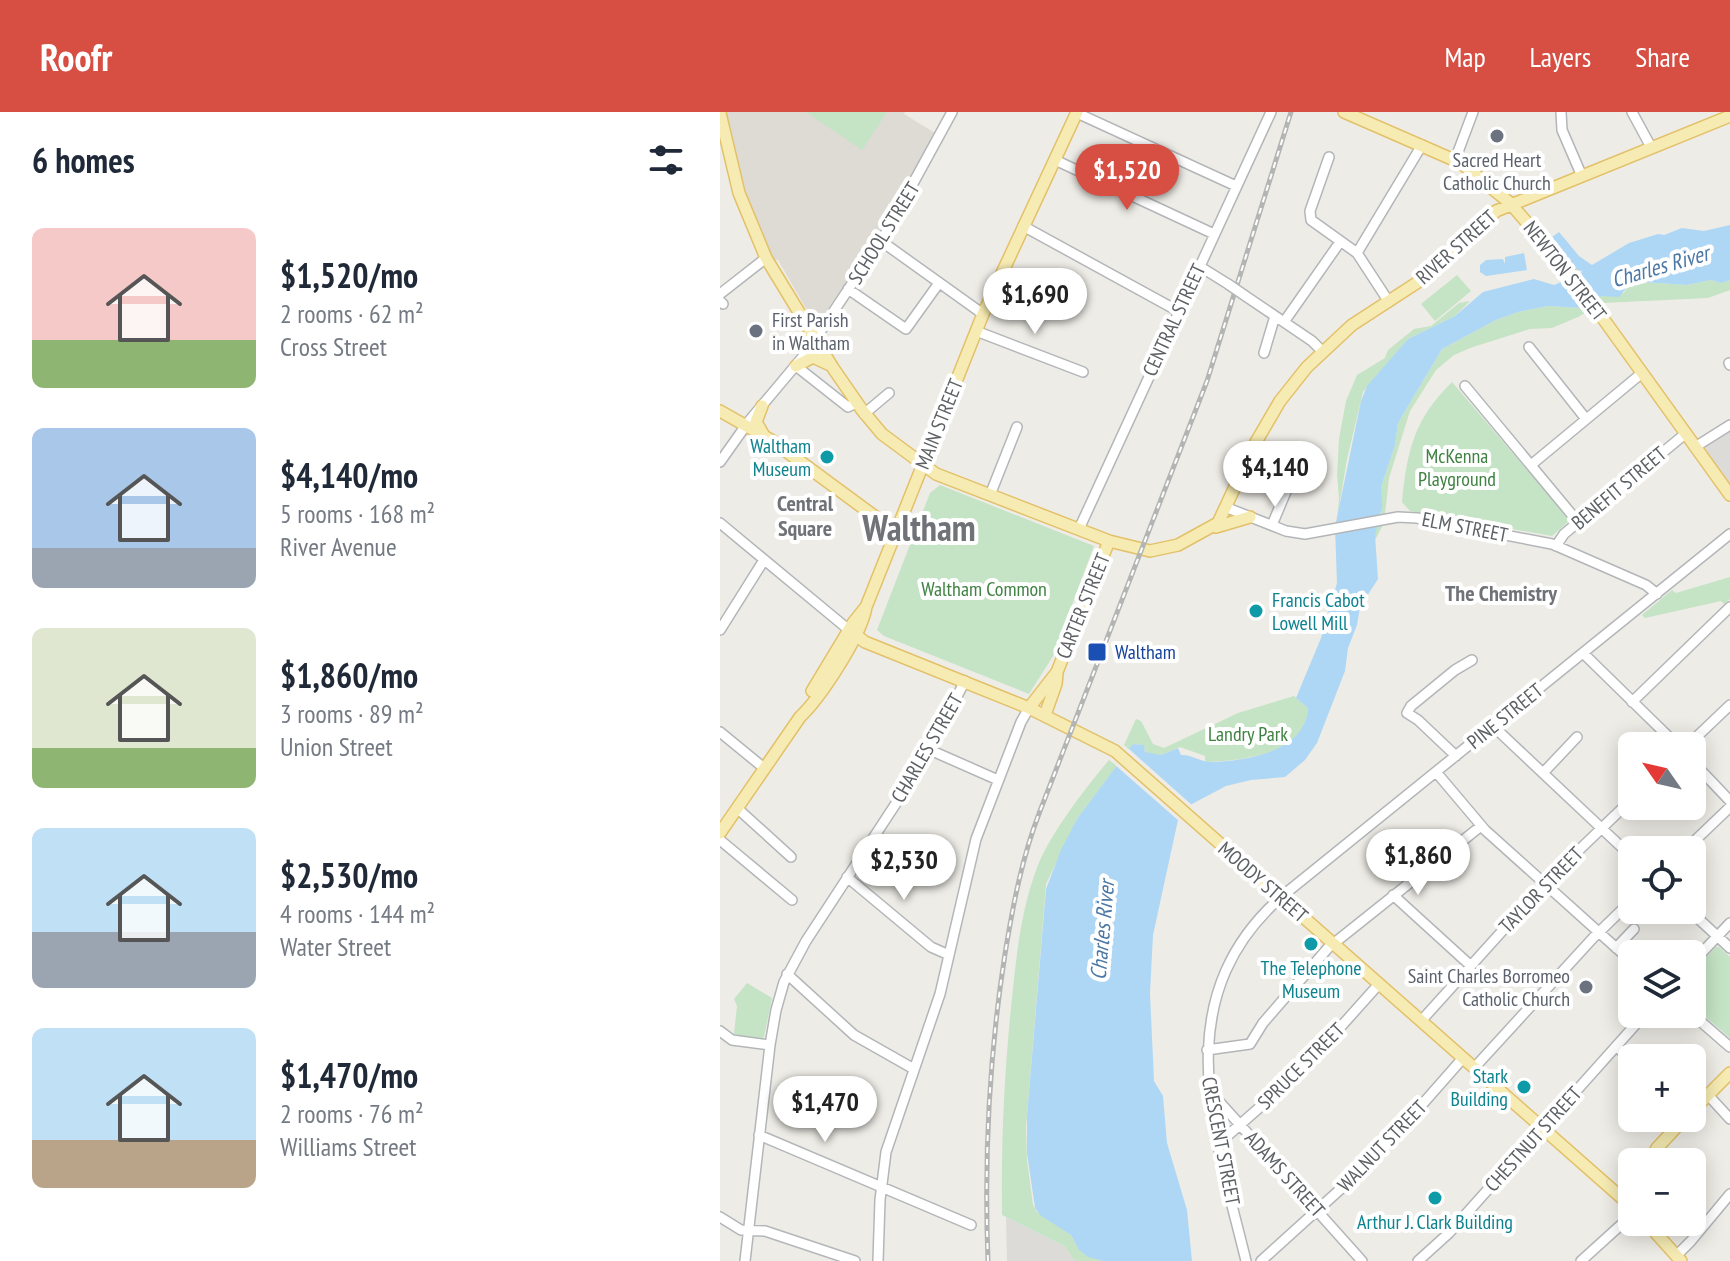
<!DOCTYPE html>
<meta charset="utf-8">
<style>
body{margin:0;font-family:"PT Sans Narrow",sans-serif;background:#f2f2f3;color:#1f2937;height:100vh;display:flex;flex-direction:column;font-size:30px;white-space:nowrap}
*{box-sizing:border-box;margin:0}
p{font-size:26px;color:#747a83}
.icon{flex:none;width:44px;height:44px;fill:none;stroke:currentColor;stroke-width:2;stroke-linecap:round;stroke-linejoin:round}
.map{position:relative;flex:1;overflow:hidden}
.panel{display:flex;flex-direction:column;background:#fff;width:720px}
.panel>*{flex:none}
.needle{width:52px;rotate:304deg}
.buttons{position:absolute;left:898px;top:620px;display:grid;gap:16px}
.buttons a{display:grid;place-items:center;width:88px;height:88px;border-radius:12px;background:#fff;box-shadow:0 4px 20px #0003;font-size:40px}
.price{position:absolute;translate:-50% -68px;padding:0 18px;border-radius:28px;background:#fff;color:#222;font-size:26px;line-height:52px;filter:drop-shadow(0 2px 4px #0008)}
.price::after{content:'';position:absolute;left:50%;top:48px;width:24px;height:18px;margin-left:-12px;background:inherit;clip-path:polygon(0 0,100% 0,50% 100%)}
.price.on{background:#d74e43;color:#fff}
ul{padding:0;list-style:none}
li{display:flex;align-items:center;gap:24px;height:200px;padding:0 32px}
li span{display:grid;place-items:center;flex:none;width:224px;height:160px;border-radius:12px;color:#555}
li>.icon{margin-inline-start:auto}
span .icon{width:96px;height:96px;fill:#fffc;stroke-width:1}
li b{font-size:34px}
h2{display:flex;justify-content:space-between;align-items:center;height:96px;padding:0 32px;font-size:34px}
header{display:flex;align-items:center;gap:48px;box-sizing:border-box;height:112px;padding:0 40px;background:#d74e43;color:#fff}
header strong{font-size:38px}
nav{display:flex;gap:44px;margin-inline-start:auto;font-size:28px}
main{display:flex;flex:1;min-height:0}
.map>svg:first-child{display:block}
</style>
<header>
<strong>Roofr</strong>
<nav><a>Map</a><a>Layers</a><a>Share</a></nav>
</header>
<main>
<section class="panel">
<h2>6 homes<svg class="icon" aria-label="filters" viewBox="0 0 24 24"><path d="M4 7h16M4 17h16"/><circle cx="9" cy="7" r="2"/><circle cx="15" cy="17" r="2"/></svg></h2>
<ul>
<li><span style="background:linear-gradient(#f6c9c9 70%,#8fb573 0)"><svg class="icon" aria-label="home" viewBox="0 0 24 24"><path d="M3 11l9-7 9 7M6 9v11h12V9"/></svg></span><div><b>$1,520/mo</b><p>2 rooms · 62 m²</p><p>Cross Street</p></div></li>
<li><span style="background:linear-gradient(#a9c7e8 75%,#9aa5b1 0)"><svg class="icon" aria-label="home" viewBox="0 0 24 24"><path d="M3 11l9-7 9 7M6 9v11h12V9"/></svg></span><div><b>$4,140/mo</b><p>5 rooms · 168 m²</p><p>River Avenue</p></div></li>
<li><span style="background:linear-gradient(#dfe7d0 75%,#8fb573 0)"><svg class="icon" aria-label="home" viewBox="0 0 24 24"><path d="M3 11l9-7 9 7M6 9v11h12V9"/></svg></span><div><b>$1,860/mo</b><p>3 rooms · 89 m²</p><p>Union Street</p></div></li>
<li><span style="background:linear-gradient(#bfe0f5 65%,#9aa5b1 0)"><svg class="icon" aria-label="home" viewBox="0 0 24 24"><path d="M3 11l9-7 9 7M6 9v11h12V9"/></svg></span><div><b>$2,530/mo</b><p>4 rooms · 144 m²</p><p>Water Street</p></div></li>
<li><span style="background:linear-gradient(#bfe0f5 70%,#b9a48a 0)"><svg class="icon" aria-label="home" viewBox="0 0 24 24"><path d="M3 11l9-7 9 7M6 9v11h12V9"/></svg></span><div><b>$1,470/mo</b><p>2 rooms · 76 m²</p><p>Williams Street</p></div></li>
</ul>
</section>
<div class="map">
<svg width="1010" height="1149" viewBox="0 0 1010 1149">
<rect width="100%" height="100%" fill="#eeece6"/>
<path fill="#dddbd8" d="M1010,318V375L984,339L986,334Z
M286,1105L344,1134L355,1149H287Z"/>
<path fill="#dedbd4" d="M5,0H185L184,2L215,21L172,103L98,211L95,212L58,148H54L40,120L25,84Z"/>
<path fill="#c5e3c5" d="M86,0H167L142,38Z
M737,163L751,179L715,209L701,192Z
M991,168L1001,171L1010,168V178L988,186L882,191L858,205L832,216L810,217L750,236L734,243L716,258L690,299L669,366L664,411L655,428V419L661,402V375L675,333L678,311L722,237L776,208L798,200L828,194L860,196L882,184L904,181L909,173L923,170L967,173Z
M750,189L735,204L688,227L643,280L627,347L617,407L619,387L617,362L619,327L626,289L637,263L665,246L668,238L694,217L711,214L739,191Z
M732,270L848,406V410L832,424L690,399L682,390C687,339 694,307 732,270Z
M220,373L374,434L333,544L309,582L164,524L157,518L210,381Z
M1010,465V487L1004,492L1001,489L925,506L922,503L952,478L956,481Z
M574,584L588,596C586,643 523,648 488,650L485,649V644L460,635L441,643L426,641L423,633L413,632L411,639L404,633L416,607L421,609L433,632L444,636L518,601Z
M389,648L397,654L357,707L326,772L306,1015L307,1048L313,1093L317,1100L351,1123L357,1134L373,1146L383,1149H355L344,1134L282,1103C281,1033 284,965 291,896C296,848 300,799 318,753C331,721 366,675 389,648Z
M996,835H999L1010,845V926L972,893V860Z
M27,871L52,886L44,925L41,927L14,922L17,894L14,887Z"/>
<path fill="#aed7f6" d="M1010,113V168L1001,171L991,168L967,173L923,170L909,173L899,185L882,184L860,196L828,194L798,200L776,208L722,237L678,311L675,333L661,375L662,395L655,423L658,467L640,495L637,513L628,536L625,559L597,631L585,648L565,665L531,668L506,674L472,692L458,708L433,823L430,881L434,969L443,984L447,1031L467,1098L472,1149H383L368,1145L359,1138L351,1123L320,1103L315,1096L307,1041V1004L326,777L341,738L357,707L413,632L424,633L425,640L441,643L458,636L461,643C470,642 481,650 491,650C525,649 586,640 588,596L576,586L601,526L617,471L615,415L641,289L647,274L688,227L735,204L763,180L814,167L834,173L861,162L862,159L857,158L832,125L839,120L859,144L872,153L909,131L938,122L944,123L962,116L984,119Z
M804,141L807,158L766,164L760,160V153L766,148L783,147L785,152V145Z"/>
<path fill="#eeece6" d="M409,637L473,694L459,709L395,653Z"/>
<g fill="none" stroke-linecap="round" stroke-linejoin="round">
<defs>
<path id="minor" d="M841,0L842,18L861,62
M912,0L931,35
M357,1L516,74
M609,45L590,99L591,108L637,141L669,190
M335,48L494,122
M735,48L753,0
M303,114L458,199
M161,129L263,202
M637,141L702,33
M479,154L508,172
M128,177L186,217L219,171
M0,182L46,146
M524,183L592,229L602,239
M0,189L3,192
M564,210L620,130
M256,219L363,260
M809,235L866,307
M544,241L555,204
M1009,251L1010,253
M76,254L128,295L136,291
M745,274L858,410
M144,302L169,281
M975,335L1010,313
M0,350L29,309L86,241L167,119L232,0
M811,353L922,261
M270,383L297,315
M505,395L566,419L585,422L678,405L697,406L832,432L926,473L937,482
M0,411L129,518
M552,413L573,363
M359,417L551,0
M836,434L844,422L965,322
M0,518L44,448
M863,541L958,634
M912,590L1010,495
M773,614L912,745
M0,620L44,656
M967,634L1010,593
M210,638L278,668
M736,644L698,608L687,601L691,594L735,558L752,548
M972,649L1010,689
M716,660L765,718L912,850
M823,661L857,625
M17,696L71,745
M0,728L72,788
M965,738L1010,695
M127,765L211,835L229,843
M673,783L751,854
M969,798L1010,836
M896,836L914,817
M972,851L1010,811
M67,862L134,923L194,957
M972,902L1010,935
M701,909L830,766L912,687
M0,919L12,928L50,933
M896,934L912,949
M487,938L530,932L543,911L608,836L761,714
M755,955L873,826L912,788
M487,976L642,1149
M988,983L1010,1007
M39,1023L251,1113
M498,1032L582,958L659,872
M0,1105L21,1118L45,1119L135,1149
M956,1144L971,1129L1010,1082
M25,1149L50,933L56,898L64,870L86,829L203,650L245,569
M158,1149L160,1088L166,1040L220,882L256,727L301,610L309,596
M526,1149C495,1021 445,888 561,785L1010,422
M541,1149L656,1045L743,946
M698,1149L729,1121L925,902
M861,1149L903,1111L910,1093"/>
<path id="major" d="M624,0L741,51L790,91L851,162L1010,383
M0,1L19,81L46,146L113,256L142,298L162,322L216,362L389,429L430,439L458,433L498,411L536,330L560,289L587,255L632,213L715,159L776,99L1010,4
M76,254L93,245L110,253
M42,294L36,310L43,322
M0,299L51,328L165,412L177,418
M496,415L530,405
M129,518L145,530L309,596L395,639L912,1095
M92,579L133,511L145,496
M309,596L337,560L389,429
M325,603L336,572L337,562
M0,721L80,605C101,585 141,524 146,495L263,202L357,0
M972,999L1010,961
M930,1050L937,1036L965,1006
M926,1110L961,1149"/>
</defs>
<use href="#minor" stroke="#b3b6b9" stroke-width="12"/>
<use href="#major" stroke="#e3c16a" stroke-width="14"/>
<use href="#minor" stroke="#fff" stroke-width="9"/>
<use href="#major" stroke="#f6ebb2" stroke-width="11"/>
<defs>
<path id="rail" d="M268,1149C264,1046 269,944 285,842C293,793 302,745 320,699L487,269L571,0"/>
</defs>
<use href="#rail" stroke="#b3b4b4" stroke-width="5"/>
<use href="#rail" stroke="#fff" stroke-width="2" stroke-dasharray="6" stroke-linecap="butt"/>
<defs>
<path id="minor-bridge" d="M508,172L524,183"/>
</defs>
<use href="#minor-bridge" stroke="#b3b6b9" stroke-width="12" stroke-linecap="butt"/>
<use href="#minor-bridge" stroke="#fff" stroke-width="9"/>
</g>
<g fill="#6b7280" stroke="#fff" stroke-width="3">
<circle cx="777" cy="24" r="8"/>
<circle cx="36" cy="219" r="8"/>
<circle cx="866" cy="875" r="8"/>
</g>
<g fill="#0f9aa8" stroke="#fff" stroke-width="3">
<circle cx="107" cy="345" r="8"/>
<circle cx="536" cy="499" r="8"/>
<circle cx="591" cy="832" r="8"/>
<circle cx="804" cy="975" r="8"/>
<circle cx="715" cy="1086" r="8"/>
</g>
<rect fill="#1a4fb4" stroke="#fff" stroke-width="3" x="367" y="530" width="20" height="20" rx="4"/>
<g text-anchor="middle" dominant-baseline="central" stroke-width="8" stroke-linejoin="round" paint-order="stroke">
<g font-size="20" fill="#5b616d" stroke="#fff">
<text x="777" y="48">Sacred Heart<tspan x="777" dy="23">Catholic Church</tspan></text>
<text x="52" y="208" text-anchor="start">First Parish<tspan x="52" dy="23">in Waltham</tspan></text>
<text x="850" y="864" text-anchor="end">Saint Charles Borromeo<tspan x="850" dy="23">Catholic Church</tspan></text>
</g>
<g font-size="20" fill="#5d6164" stroke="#fff">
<text transform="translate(164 121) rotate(-58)">SCHOOL STREET</text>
<text transform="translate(736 135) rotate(-42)">RIVER STREET</text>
<text transform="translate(845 159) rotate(52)">NEWTON STREET</text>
<text transform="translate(454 208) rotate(-65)">CENTRAL STREET</text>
<text transform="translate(219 312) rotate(-68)">MAIN STREET</text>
<text transform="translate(899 376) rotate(-40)">BENEFIT STREET</text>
<text transform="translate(745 415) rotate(11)">ELM STREET</text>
<text transform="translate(363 494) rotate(-68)">CARTER STREET</text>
<text transform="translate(785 604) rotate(-39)">PINE STREET</text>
<text transform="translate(207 636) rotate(-60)">CHARLES STREET</text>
<text transform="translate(543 770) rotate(41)">MOODY STREET</text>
<text transform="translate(821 778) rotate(-46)">TAYLOR STREET</text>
<text transform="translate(581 954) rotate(-45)">SPRUCE STREET</text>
<text transform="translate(813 1027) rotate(-48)">CHESTNUT STREET</text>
<text transform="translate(501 1029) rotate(79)">CRESCENT STREET</text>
<text transform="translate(662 1034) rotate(-46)">WALNUT STREET</text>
<text transform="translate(565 1062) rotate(48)">ADAMS STREET</text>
</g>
<g font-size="20" fill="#0d838f" stroke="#fff" text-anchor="end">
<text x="91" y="334">Waltham<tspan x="91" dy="23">Museum</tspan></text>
<text x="552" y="488" text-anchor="start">Francis Cabot<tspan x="552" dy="23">Lowell Mill</tspan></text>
<text x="591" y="856" text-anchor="middle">The Telephone<tspan x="591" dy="23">Museum</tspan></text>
<text x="788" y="964">Stark<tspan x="788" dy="23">Building</tspan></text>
<text x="715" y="1110" text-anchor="middle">Arthur J. Clark Building</text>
</g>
<g font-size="20" fill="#3f8242" stroke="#fff">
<text x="737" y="344">McKenna<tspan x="737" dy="23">Playground</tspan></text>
<text x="264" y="477">Waltham Common</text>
<text x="528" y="622">Landry Park</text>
</g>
<g font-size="20" fill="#164399" stroke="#fff" text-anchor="start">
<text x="395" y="540">Waltham</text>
</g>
<g font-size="22" font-style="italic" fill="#4c78a6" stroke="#fff">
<text transform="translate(940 154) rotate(-16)">Charles River</text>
<text transform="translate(382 818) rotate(-85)">Charles River</text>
</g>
<g font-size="22" font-weight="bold" fill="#6f7276" stroke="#fff">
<text x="85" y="391">Central<tspan x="85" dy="25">Square</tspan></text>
<text x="781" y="481">The Chemistry</text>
</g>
<g font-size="36" font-weight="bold" fill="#6f7276" stroke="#fff">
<text x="199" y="415">Waltham</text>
</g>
</g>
</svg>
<div class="buttons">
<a><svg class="needle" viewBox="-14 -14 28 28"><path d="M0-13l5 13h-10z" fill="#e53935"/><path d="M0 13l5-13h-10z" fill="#747a83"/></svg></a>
<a><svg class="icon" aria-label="locate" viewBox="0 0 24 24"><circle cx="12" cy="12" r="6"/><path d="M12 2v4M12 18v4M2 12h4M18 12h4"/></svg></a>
<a><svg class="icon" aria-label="layers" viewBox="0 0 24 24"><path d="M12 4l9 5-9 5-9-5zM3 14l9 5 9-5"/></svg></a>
<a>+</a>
<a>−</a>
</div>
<b class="price on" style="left:407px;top:100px">$1,520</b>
<b class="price" style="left:315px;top:224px">$1,690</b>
<b class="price" style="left:555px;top:397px">$4,140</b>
<b class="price" style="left:698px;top:785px">$1,860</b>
<b class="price" style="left:184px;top:790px">$2,530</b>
<b class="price" style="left:105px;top:1032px">$1,470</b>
</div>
</main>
